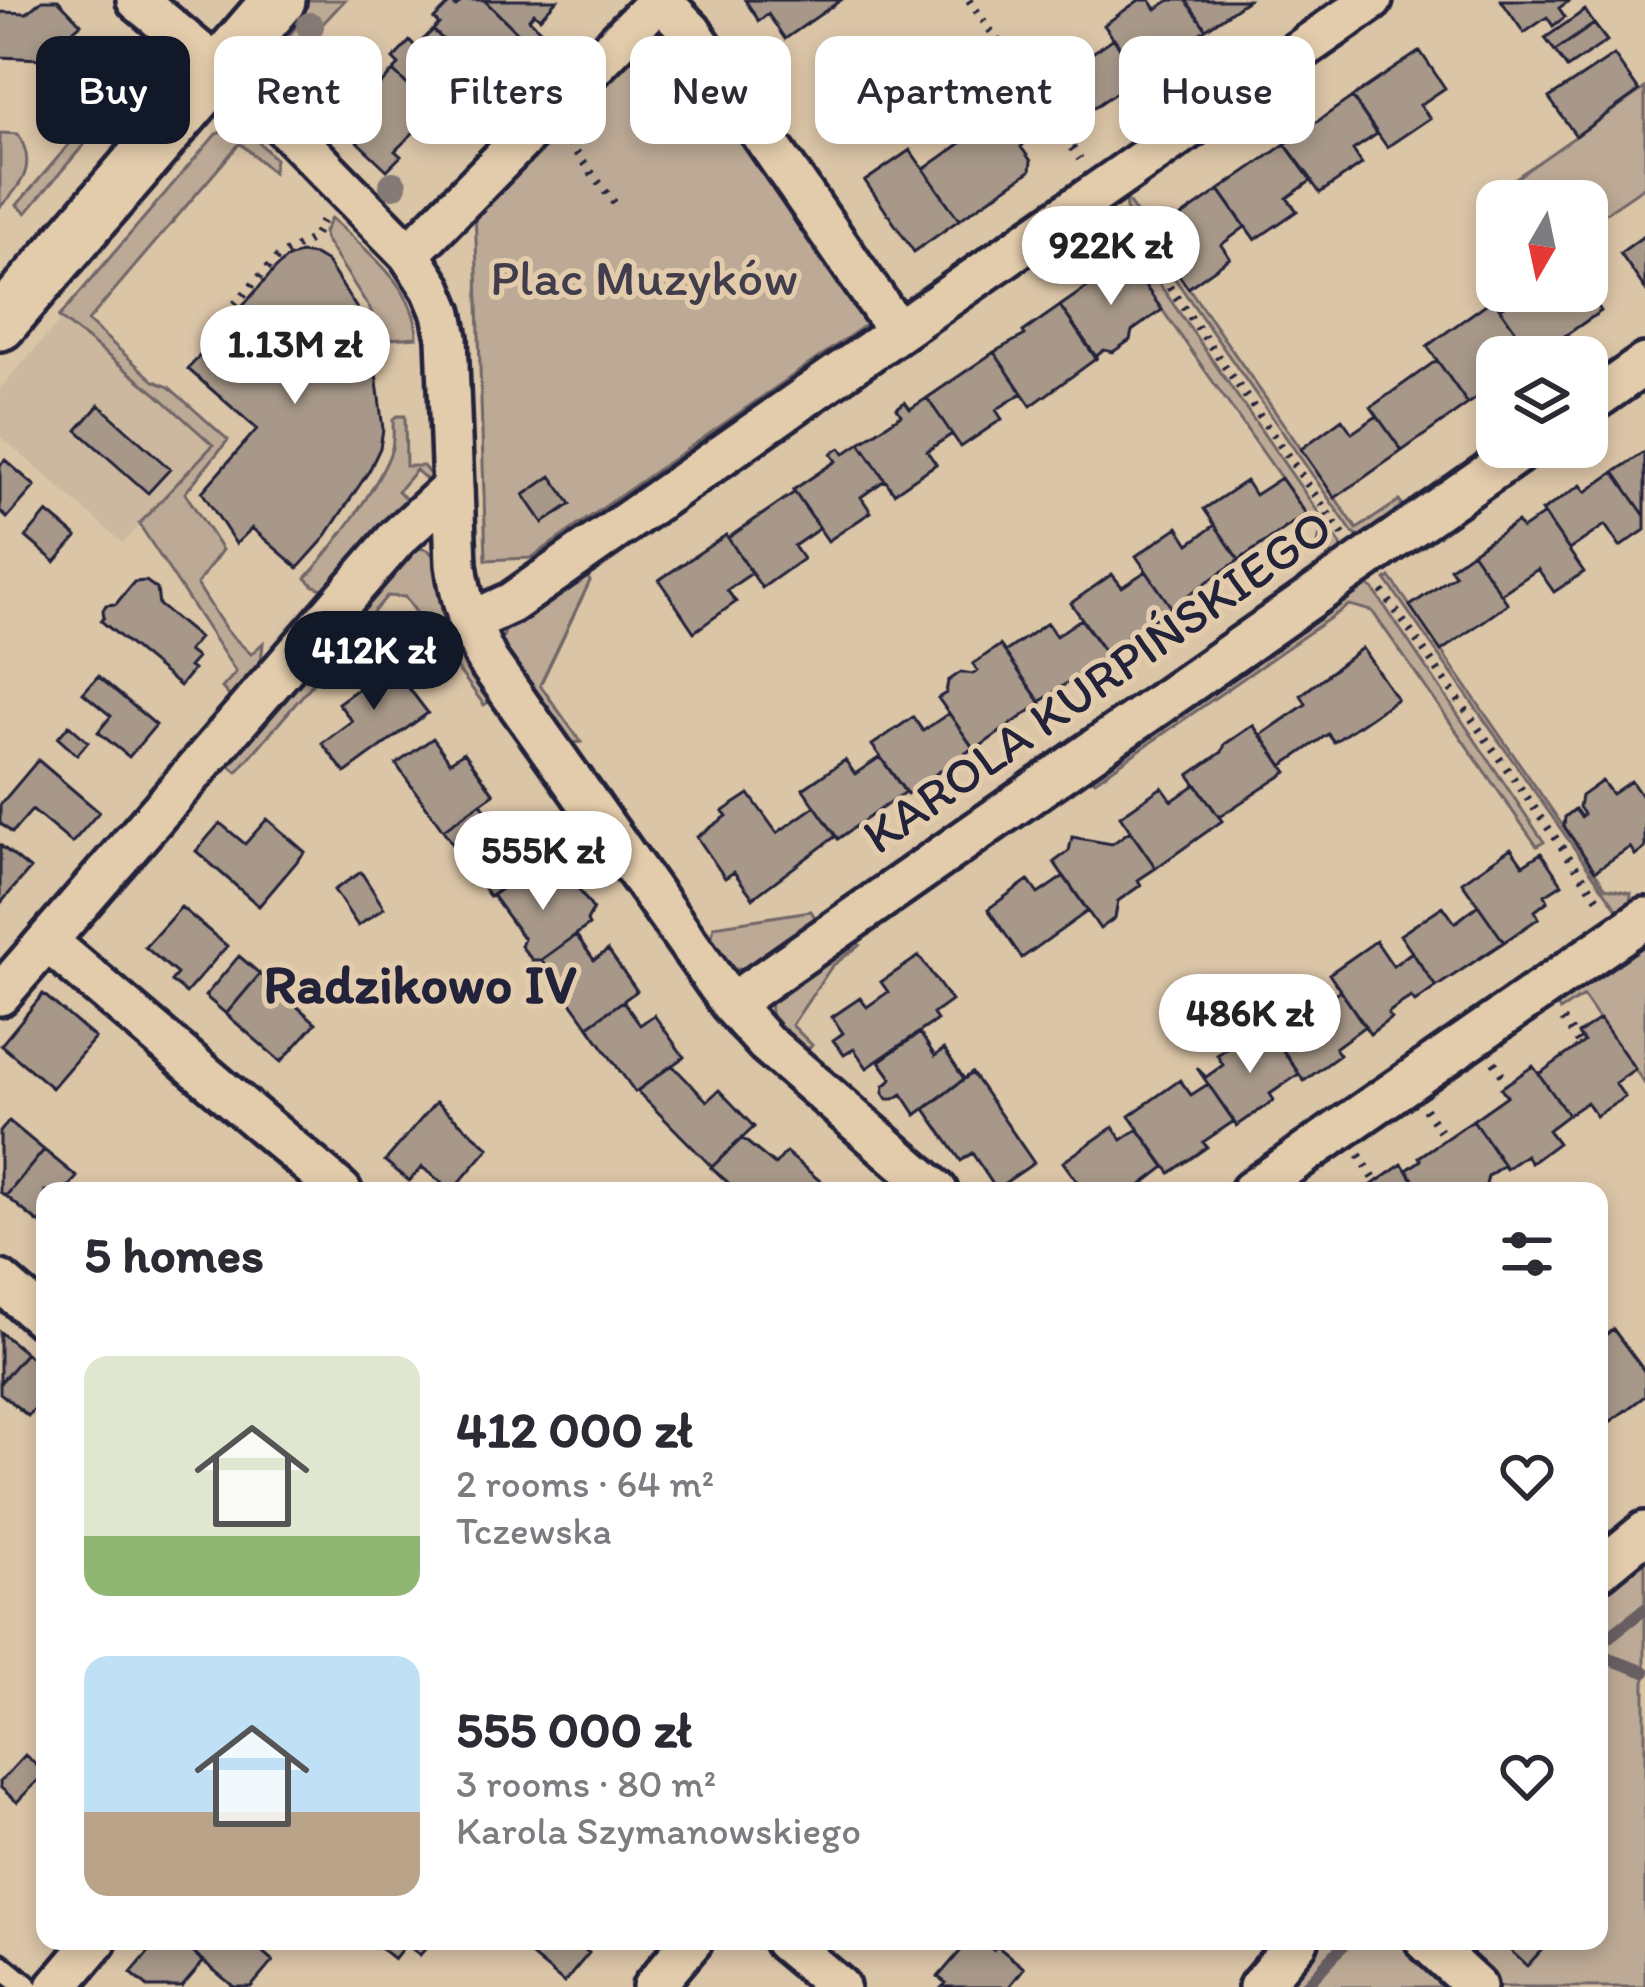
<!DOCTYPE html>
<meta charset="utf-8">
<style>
body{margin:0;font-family:Itim,sans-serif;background:#f7f7f7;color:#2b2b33;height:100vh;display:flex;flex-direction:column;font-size:45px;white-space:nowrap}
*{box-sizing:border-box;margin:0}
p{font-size:39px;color:#7c7c81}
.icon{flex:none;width:66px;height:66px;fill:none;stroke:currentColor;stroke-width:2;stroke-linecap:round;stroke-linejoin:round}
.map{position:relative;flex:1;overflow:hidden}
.drawer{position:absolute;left:36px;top:1182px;width:1572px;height:768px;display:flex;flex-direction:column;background:#fff;border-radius:24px;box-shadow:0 6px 18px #0003}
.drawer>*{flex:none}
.banner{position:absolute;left:36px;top:36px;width:1575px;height:108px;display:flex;gap:24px}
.needle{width:78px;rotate:189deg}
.tools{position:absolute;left:1476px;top:180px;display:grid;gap:24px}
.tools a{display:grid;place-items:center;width:132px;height:132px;border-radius:24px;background:#fff;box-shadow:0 6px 18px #0003;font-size:60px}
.price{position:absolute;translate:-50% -102px;padding:0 27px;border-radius:42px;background:#fff;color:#222;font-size:39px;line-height:78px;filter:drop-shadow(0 3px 6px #0008)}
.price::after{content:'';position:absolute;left:50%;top:72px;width:36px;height:27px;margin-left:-18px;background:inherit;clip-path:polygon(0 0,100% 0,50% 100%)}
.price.on{background:#111827;color:#fff}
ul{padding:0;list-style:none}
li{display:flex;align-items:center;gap:36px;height:300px;padding:0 48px}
li span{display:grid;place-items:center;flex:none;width:336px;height:240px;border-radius:24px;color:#555}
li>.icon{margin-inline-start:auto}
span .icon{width:144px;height:144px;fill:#fffc;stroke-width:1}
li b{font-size:51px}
h2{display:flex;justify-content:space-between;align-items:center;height:144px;padding:0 48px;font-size:51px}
.tag{padding:0 42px;border-radius:24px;background:#fff;box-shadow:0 6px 18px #0003;font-size:42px;line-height:108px}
.tag.on{background:#111827;color:#fff}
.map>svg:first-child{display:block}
</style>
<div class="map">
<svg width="1645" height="1987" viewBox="0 0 1645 1987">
<rect width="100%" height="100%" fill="#dbc5a7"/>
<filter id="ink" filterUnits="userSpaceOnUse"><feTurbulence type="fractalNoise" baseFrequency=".00833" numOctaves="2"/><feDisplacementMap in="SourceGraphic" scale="24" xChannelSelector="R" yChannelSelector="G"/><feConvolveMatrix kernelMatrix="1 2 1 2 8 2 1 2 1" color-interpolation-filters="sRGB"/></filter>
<g filter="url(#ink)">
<path fill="#cbb89e" d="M62,319L154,392L214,445L123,543L0,436V388Z"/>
<path fill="#bdaa96" stroke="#706668" stroke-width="3" d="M305,0H345L298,50L297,71L278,54L282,44L297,26L288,18Z
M657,32L673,34L867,316V324L531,558L486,560L475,207L649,33Z
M1645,88V186L1587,226V201H1524L1510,182Z
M113,93L120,102L26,213L17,205Z
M230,129C250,129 261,145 275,159L273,172L240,143L88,321L154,381L169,387L228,440L185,493L222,550L197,584L227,631L251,654L263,643L259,681L232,699L222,688L236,672L139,524L213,445L154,392L59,317L216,134Z
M0,133L18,134C37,166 23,183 0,207Z
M1125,197L1357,529L1399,501L1408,513L1363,540L1353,533L1126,209Z
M1096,210L1112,216L1341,545V559L1333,564L1318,544L1320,533L1093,212Z
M331,218C365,249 417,288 417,337L389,339L381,334L370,309L325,239L324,232Z
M397,416H405L406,466H423L432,477L428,481L416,470L398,491L410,503L347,573L336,577L325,590L314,586L306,578C331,550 381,484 392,448C394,438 393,429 393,419Z
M410,546L428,550L440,562L442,613L447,629L493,699L484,705L405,597L387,596L339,652L325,640Z
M583,570L590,581L540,685L581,742L567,744L500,645L507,626Z
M1390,577L1606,888L1631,893L1630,913L1617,909L1386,580Z
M1365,584L1373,589L1544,842L1537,846L1372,611L1349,605L1095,781L1087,771Z
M319,647L334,659L237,772L224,761Z
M811,911L819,924C798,938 756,977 731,968C721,964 716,955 710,947L714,926Z
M1645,935V1084L1583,996L1560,1011L1552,998Z
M846,938L860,945L832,966L792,1025L812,1045L802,1055C786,1037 767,1024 771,999Z
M1645,1551V1987H1277L1314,1941H1599V1590Z"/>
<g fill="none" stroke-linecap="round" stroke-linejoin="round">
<path stroke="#685f64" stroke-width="12" d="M1599,1650L1601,1643L1645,1609
M1599,1655L1645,1672
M1305,1987L1347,1941"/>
</g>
<path fill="#a79889" stroke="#22223b" stroke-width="3" d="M42,0H58L81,24L41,59L0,57V12L27,13Z
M463,0H484L521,36L501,55L496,50L491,55L516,79L500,95L433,30L439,24L434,19L451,2L456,7Z
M484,0H557L540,18L534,13L529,19L553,43L541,55Z
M745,0H841L785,39L768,14L759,21Z
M1139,0H1150L1156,9L1170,0H1186L1206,29L1140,76L1104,25Z
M1186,0H1248L1206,29Z
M1501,0H1570L1559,8L1565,17L1553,26L1547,17L1524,33Z
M1585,10L1594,24L1555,51L1545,38Z
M1594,24L1607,41L1567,68L1555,51Z
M433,30L482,76L456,103L476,122L461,137L393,71L399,65L393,59L410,41L416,47Z
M1114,38L1140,76L1073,122L1037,71L1078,42L1088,56Z
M1420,51L1445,88L1420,105L1430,118L1387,147L1352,97Z
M1614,55L1639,91L1576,136L1549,98Z
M393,71L441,117L421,137L415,131L395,151L401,156L387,170L352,137L365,123L353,112L360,105L354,98L369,83L376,89Z
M1352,97L1377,134L1353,150L1362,164L1320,193L1285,144Z
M1002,118L1023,145L1021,147L1031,161L1030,171L959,220L924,169L995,119Z
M1285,144L1312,180L1287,198L1297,211L1255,240L1219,190Z
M910,150L959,220L914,252L865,181Z
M1219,190L1245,227L1221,245L1230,258L1188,288L1152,237Z
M1645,235V289L1620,253Z
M1121,252L1162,310L1132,331L1130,340L1113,352L1104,350L1095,357L1060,306L1109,272L1104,265Z
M300,253L315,255L327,262L366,323L372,342L383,429L380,448L369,471L323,540L298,568L252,528L236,544L202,492L257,429L188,369L275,269L286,259Z
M1527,291H1549L1550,294L1554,291H1587L1601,311L1534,357L1500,309Z
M1493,299L1534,357H1497V384L1468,404L1427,346Z
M1060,306L1097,358L1031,406L994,352L1025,335L1023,332Z
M994,352L1022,393L996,410L1002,419L961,447L927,398Z
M1437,360L1468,404L1402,451L1371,407Z
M927,398L952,434L927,451L936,464L894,493L860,443L901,415L897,408L905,402L910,409Z
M99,405L170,469L148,493L77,430Z
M1377,416L1402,451L1335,498L1301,449L1342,419L1352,433Z
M860,443L885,480L861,497L871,512L828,541L793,490L836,461L831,454L835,451L840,448L844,454Z
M1645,452V516L1614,472Z
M5,460L35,486L7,518L0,511V465Z
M1614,472L1645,516V530L1620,547L1605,525L1569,550L1542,511L1581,485L1586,492Z
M551,476L571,504L543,523L524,495Z
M1281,478L1306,514L1239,560L1204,509L1246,481L1255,495Z
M795,492L820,528L794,546L803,559L762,588L728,538Z
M47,512L77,537L55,562L26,537Z
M1544,514L1584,572L1554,592L1538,569L1501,594L1472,552L1517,522L1522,529Z
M1215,525L1239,560L1171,607L1136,556L1178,527L1189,544Z
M726,535L752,573L727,590L736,602L694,632L659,580Z
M1472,552L1508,604L1441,651L1410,606L1455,575L1450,568Z
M1146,571L1171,607L1105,652L1071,603L1112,574L1122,587Z
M146,581L157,589L159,605L199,638L188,651L197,658L189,667L193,670L180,686L101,621L104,617L103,610L106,605L116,604L134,582Z
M1081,619L1107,655L1040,702L1005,652L1047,623L1056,636Z
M395,621L413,646L419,641L435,664L406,686L371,638Z
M375,644L428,713L345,773L322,743L352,721L338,703L373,678L358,658Z
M1000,645L1041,703L975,750L938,698L946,693L948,681L961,672L973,674L978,671L973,664Z
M1362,648L1397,699L1334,742L1328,734L1282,766L1261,735L1306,704L1301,695Z
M98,676L156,725L129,757L98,732L111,716L83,693Z
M949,713L973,748L907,794L872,745L913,717L923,731Z
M69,725L88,742L77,755L58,738Z
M1253,725L1287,772L1219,817L1189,775L1222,752L1225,744Z
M433,738L450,762L464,752L494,794L443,830L396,764Z
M880,757L905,792L838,839L803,789L845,760L855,774Z
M38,760L99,812L72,843L32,810L12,833L0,823V805Z
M1602,781L1612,794L1631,781L1645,801V848L1635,855L1630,847L1595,871L1564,826L1565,817L1575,809L1581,817L1584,814L1579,807L1581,796Z
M1196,784L1222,821L1156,868L1120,816L1162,787L1172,801Z
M749,794L777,833L815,806L836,836L753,898L734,872L725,878L697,837L727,816L723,811Z
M481,803L498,828L511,819L541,860L490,897L443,830Z
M267,819L305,852L259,906L196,851L220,823L245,844Z
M1130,831L1156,868L1138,880L1141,885L1118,901L1115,918L1100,929L1054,862L1069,851L1072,837L1112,844Z
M0,845L30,869L0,904Z
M1511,848L1523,865L1541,853L1562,884L1545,895L1548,901L1535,911L1539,918L1504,942L1462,882Z
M529,868L547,892L561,884H575L593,909L587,921L589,925L541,960H532L521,946L524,939L492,895Z
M361,872L384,908L358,926L334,890Z
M1064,876L1088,911L1022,958L988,909L1028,880L1038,894Z
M1478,905L1504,942L1436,987L1400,935L1443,906L1455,923Z
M181,907L227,946L186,993L171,981L177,974L145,947Z
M576,935L594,960L608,950L637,991L588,1026L541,960Z
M1376,941L1393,966L1412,952L1436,987L1415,1002L1411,997L1400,1004L1388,1013L1391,1018L1370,1034L1329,974Z
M239,956L260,974L226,1014L205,996Z
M919,956L951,1001L933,1014L937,1020L867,1068L854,1049L844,1055L833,1040L843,1033L832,1017L860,998L867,1007L888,992L881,982Z
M260,974L316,1023L281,1062L226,1014Z
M1313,987L1323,1002L1340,990L1365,1026L1335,1048L1340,1055L1304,1081L1264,1022Z
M43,994L95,1038L52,1088L1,1045Z
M623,1001L640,1025L654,1015L684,1057L635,1092L588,1026Z
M1600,1019L1635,1069L1615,1083L1625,1097L1596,1116L1587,1102L1568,1115L1539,1074L1584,1042L1578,1034Z
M1268,1029L1299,1074L1270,1094L1274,1100L1237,1126L1197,1068L1206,1077L1223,1065L1217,1055L1247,1035L1252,1041Z
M920,1033L935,1056L944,1049L964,1079L916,1115L902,1094L894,1099H887L883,1093L884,1086L892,1079L879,1061Z
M672,1065L707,1101L719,1090L754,1127L712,1167L637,1091Z
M1533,1066L1568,1115L1548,1130L1558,1143L1531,1163L1526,1155L1506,1169L1473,1120L1507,1096L1501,1088Z
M972,1073L1034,1163L996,1189L972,1153L961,1161L925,1109Z
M1180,1080L1191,1095L1208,1084L1234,1121L1203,1142L1207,1147L1170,1173L1129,1116Z
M436,1102L489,1148L452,1191L422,1167L409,1181L385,1161Z
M1473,1120L1504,1165L1488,1176L1486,1185L1478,1191H1421L1407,1170L1421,1160L1419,1157Z
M9,1121L44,1150L6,1196L0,1192V1132Z
M1113,1127L1122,1140L1138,1129L1165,1167L1136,1189L1137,1191H1084L1063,1162Z
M742,1138L775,1165L786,1152L825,1185L819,1191H738L711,1168Z
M44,1150L77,1177L65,1191H45V1215L39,1223L6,1196Z
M1402,1164L1421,1191H1364L1376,1182Z
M1613,1329L1645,1372V1396L1599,1430V1340Z
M0,1332L26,1353L0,1383Z
M26,1353L45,1371V1397L28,1416L0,1393V1383Z
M25,1755L45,1773L17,1802L0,1787V1782Z
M158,1941H179L204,1961L182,1987H148L131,1973Z
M179,1941H250L273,1961L251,1987H234Z
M371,1941H432L420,1955L406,1944L394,1959Z
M514,1941H574L589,1953L564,1983Z
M969,1941H982L993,1950L997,1946L1024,1968L1009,1987H942L946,1983L938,1977Z
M1500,1941H1550L1527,1966Z"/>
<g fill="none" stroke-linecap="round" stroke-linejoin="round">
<defs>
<path id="service" d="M0,1965L27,1987"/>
<path id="minor" d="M137,0L265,107L409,254L432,289L442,313L447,338L456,564C461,602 470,626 487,660L731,1004L766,1043L937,1191
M660,0L691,31L898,332
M409,254L659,0
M1587,405L1645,364
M468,623L511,603L1372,0
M48,942L341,1191
M0,995L397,538L452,488
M731,1004L1526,447
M1251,1191L1645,918
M0,1281L45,1320
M1599,1570L1645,1532
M784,1941L839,1987
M1426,1941L1476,1987
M57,1987L96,1941
M653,1987L692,1941
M1259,1987L1298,1941"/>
<path id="tertiary" d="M0,324L279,0"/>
</defs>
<use href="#service" stroke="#22223b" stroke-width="30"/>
<use href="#minor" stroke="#22223b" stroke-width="48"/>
<use href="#tertiary" stroke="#22223b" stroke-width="60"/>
<path stroke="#22223b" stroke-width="8" stroke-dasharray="3 9" stroke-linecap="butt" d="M969,0L1080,159
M569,143L615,204
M1121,218L1343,535
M229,322L224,316L277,258L313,238L324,218
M1382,591L1601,903
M1563,1020L1581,1045
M1494,1062L1508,1084
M1425,1109L1445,1139
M1359,1155L1376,1182"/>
<use href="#service" stroke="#e3ccac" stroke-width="21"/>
<use href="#minor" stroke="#e3ccac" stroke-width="39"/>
<use href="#tertiary" stroke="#e3ccac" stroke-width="51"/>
</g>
<g fill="#867a76">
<circle cx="310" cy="26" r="14"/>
<circle cx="289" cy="55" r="14"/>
<circle cx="393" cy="185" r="14"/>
</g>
</g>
<g text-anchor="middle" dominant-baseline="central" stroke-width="10" stroke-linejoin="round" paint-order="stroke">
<g font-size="51" fill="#413d4d" stroke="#e3ccac">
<text x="644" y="277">Plac Muzyków</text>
</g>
<g font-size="51" fill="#22223b" stroke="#e3ccac">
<text transform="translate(1097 681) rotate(-35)">KAROLA KURPIŃSKIEGO</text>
</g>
<g font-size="54" font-weight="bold" fill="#22223b" stroke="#e3ccac">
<text x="420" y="984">Radzikowo IV</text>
</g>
</g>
</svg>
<div class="tools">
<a><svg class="needle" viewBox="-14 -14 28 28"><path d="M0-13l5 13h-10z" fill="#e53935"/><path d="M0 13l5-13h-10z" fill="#7c7c81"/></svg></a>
<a><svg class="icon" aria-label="layers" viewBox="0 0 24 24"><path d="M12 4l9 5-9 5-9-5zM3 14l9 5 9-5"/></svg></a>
</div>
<b class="price" style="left:1111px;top:308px">922K zł</b>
<b class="price" style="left:295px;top:407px">1.13M zł</b>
<b class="price on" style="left:374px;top:713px">412K zł</b>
<b class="price" style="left:543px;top:913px">555K zł</b>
<b class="price" style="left:1250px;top:1076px">486K zł</b>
<div class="banner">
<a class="tag on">Buy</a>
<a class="tag">Rent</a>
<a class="tag">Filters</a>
<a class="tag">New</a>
<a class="tag">Apartment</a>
<a class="tag">House</a>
</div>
<section class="drawer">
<h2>5 homes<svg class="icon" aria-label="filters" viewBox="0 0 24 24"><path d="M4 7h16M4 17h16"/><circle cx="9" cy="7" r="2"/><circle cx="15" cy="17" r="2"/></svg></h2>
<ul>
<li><span style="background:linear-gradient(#dfe7d0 75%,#8fb573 0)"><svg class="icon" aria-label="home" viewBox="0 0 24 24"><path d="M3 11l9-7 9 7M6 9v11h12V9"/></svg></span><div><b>412 000 zł</b><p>2 rooms · 64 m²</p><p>Tczewska</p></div><svg class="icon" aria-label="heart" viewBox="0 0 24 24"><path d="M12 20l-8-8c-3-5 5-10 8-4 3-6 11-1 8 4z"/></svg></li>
<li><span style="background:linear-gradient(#bfe0f5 65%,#b9a48a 0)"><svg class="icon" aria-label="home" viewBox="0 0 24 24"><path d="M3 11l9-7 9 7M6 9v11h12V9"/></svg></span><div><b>555 000 zł</b><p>3 rooms · 80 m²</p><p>Karola Szymanowskiego</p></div><svg class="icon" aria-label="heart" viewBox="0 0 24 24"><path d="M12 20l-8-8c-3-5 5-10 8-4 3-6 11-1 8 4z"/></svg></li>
</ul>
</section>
</div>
